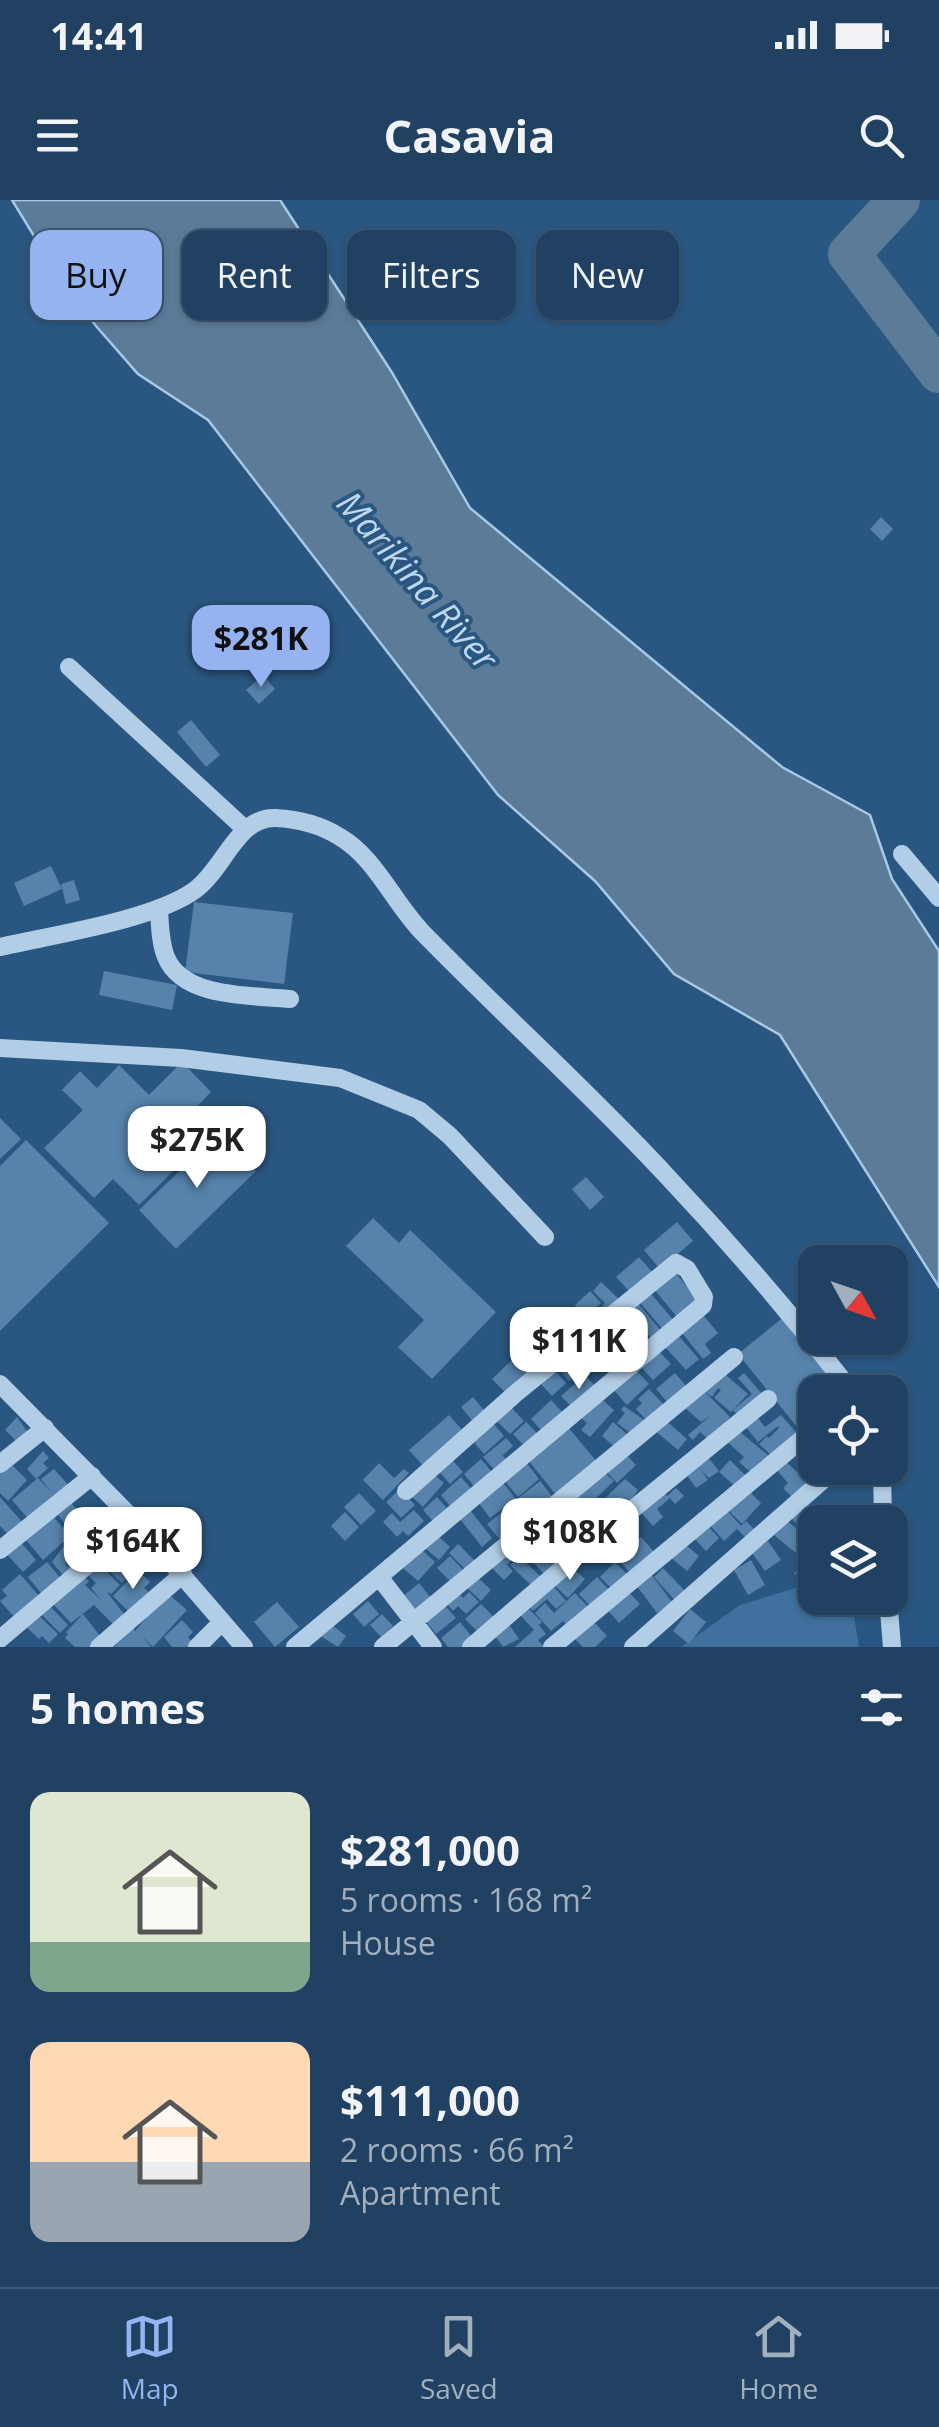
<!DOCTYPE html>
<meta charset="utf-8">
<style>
body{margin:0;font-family:"Open Sans",sans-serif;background:#284867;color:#f1f3f6;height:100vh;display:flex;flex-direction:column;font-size:38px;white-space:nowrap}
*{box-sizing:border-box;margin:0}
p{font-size:32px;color:#a2afbd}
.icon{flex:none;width:55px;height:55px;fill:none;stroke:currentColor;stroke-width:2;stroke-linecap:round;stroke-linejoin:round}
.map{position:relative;height:1447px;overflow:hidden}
.panel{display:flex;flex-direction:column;background:#204161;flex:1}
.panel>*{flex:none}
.hud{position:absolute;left:30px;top:30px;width:880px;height:90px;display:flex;gap:20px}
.needle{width:65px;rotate:130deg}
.controls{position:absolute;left:798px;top:1045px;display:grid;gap:20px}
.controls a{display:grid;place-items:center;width:110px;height:110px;border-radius:20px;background:#204161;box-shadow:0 2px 8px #0004,0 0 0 2px #3d5a76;font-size:50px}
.price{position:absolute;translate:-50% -85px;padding:0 22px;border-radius:20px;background:#fff;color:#222;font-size:32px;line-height:65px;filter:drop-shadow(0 2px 5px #0008)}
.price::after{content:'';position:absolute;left:50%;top:60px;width:30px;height:22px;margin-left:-15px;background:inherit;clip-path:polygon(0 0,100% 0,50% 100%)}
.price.on{background:#95b2f1;color:#111}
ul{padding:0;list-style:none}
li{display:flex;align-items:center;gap:30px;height:250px;padding:0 30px}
li span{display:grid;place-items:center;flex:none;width:280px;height:200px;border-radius:20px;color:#555}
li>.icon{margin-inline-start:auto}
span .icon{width:120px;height:120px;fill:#fffc;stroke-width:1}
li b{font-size:42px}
h2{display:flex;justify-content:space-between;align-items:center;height:120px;padding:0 30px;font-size:42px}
.tag{padding:0 35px;border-radius:20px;background:#204161;box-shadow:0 2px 8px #0004,0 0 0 2px #3d5a76;font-size:35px;line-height:90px}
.tag.on{background:#95b2f1;color:#111}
.status{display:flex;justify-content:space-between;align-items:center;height:70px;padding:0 50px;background:#204161;direction:ltr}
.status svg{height:28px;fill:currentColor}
header{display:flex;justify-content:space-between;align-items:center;height:130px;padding:0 30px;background:#204161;font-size:45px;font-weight:700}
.tabs{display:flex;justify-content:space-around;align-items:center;height:140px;border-top:2px solid #3d5a76;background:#204161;font-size:28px;color:#a2afbd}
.tabs a{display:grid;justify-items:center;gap:5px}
.tabs .on{color:#95b2f1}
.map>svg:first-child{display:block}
</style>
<div class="status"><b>14:41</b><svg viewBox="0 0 49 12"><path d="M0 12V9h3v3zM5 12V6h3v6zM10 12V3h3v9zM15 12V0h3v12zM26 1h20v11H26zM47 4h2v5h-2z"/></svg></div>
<header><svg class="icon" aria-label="menu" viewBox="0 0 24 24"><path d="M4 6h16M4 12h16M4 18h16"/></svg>Casavia<svg class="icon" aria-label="search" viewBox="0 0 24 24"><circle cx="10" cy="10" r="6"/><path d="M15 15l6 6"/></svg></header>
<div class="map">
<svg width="939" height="1447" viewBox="0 0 939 1447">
<rect width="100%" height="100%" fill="#2a5781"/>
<path fill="#3f709e" d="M815,1382V1398H851L859,1447H681L740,1405Z"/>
<path fill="#5c7b98" stroke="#a7c9e6" stroke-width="2.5" d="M12,0H280L391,171L470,308L782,567L870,615L892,679L939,751V1087L780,835L674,774L595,681L498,595L208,220L138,174L96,126L59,77Z"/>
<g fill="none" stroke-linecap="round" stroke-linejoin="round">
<path stroke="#5c7b98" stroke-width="42" d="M899,0L849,54L939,172"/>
</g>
<path fill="#5682ab" d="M881,317L893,329L882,341L870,329Z
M263,475L275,489L259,504L246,490Z
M191,520L220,555L206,567L177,532Z
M51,666L62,689L24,706L14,683Z
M74,680L80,700L66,704L61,684Z
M194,702L293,713L284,784L185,772Z
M104,771L177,785L172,810L99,795Z
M182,862L211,892L181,923L201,943L139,1005L113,979L94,998L44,948L83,910L62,890L80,871L97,888L119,865L149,895Z
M0,918L21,939L0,959Z
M219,933L256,971L176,1049L139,1010Z
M26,940L109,1023L0,1131V966Z
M586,977L604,997L590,1010L572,989Z
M373,1018L399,1043L410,1030L496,1112L432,1179L398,1147L424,1120L346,1046Z
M677,1022L693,1041L660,1069L644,1050Z
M639,1057L652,1072L629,1091L616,1077Z
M674,1071L699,1101L678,1118L653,1088Z
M601,1082L621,1101L608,1115L601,1108L605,1103L593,1091Z
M647,1089L675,1122L664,1131L636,1098Z
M590,1091L601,1103L586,1117L575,1105Z
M635,1100L663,1133L653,1141L626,1108Z
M569,1109L577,1118L566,1128L577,1139L547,1167L528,1146Z
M703,1115L718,1133L705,1144L711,1153L703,1159L682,1133Z
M786,1115L849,1192H815V1223L802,1233L738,1154Z
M614,1121L626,1137L609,1150L597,1135Z
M678,1135L699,1159L686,1170L665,1147Z
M654,1146L671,1164L653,1180L641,1167Z
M577,1147L590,1163L569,1181L556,1165Z
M514,1158L530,1175L508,1195L492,1179Z
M551,1166L566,1183L552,1196L537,1180Z
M633,1167L649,1184L627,1205L611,1187Z
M720,1170L748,1194L731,1212L714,1198L721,1190L718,1188L712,1197L704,1191L730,1217L712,1242L700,1232L693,1240L688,1235L710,1216L701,1222L683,1206Z
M675,1173L687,1187L668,1203L656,1189Z
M744,1173L764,1196L739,1217L733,1210L752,1194L738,1178Z
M585,1175L597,1188L575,1210L561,1196Z
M649,1189L665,1206L648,1222L636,1209L642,1203L638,1199Z
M598,1196L614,1210L590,1237L581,1230L587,1223L580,1217Z
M473,1197L487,1214L475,1224L461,1207Z
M551,1200L564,1214L544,1233L531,1219Z
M510,1206L524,1221L510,1234L496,1220Z
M624,1206L644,1220L633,1235L617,1223L625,1213L621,1210Z
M449,1215L463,1231L424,1267L409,1250Z
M781,1215L801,1238L774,1258L759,1244L767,1236L769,1238L779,1228L778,1226L758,1242L745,1226L757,1217L765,1227Z
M17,1217L29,1234L19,1244L5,1230Z
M663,1218L687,1239L678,1250L653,1229Z
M492,1222L504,1236L484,1254L472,1240Z
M526,1222L541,1237L528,1250L513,1234Z
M613,1222L628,1235L617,1249L602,1236Z
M568,1227L597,1262L556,1295L528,1260Z
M734,1227L770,1257L754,1275L739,1262L744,1257L724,1239Z
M506,1238L513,1246L503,1255L499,1251L510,1264L498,1274L483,1257Z
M622,1250L636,1265L617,1283L603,1268Z
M43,1251L49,1258L43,1263L48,1268L36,1279L27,1269Z
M448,1255L463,1272L450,1284L435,1267Z
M707,1256L719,1271L709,1278L701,1270L708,1280L696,1288L684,1271Z
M782,1258L811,1285L795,1300L783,1288L788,1283L773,1266Z
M481,1259L495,1276L478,1291L464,1274Z
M730,1260L747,1277L737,1288L719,1272Z
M8,1261L27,1280L8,1301L0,1293V1269Z
M526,1262L539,1279L518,1297L504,1280Z
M379,1263L394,1278L404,1269L409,1273L383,1300L363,1280Z
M54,1269L71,1288L31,1322L12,1300L38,1278L52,1293L41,1279Z
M430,1271L444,1283L423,1307L410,1295Z
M603,1271L614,1281L575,1319L560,1304Z
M461,1277L475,1293L454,1311L441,1295Z
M625,1279L638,1290L619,1316L602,1301Z
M540,1281L555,1300L532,1319L517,1299Z
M503,1283L516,1299L490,1318L478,1302Z
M745,1287L761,1303L742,1324L725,1307Z
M676,1288L684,1296L675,1304L670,1298L657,1309L663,1317L653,1326L638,1309L662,1290L667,1296Z
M400,1289L415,1305L401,1318L386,1302Z
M359,1293L376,1311L361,1325L344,1307Z
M0,1297L24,1324L10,1336L0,1326Z
M437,1297L452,1314L437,1326L423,1310Z
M599,1300L616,1316L602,1332L585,1316Z
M515,1302L530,1320L502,1342L487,1324Z
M805,1302L823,1319L815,1322V1328L808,1335L790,1317Z
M72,1304L88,1323L74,1335L58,1315Z
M557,1305L574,1322L564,1333L546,1317Z
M724,1307L741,1326L746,1321L759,1334L750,1342L737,1329L724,1341L707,1322Z
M414,1310L424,1321L408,1336L403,1331L397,1337L383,1322L392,1313L400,1322Z
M470,1310L492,1338L482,1347L460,1319Z
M345,1312L359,1327L345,1341L331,1326Z
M51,1314L70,1336L43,1360L24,1338Z
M99,1317L116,1336L99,1351L82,1332Z
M582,1317L597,1329L581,1348L567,1336Z
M623,1320L638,1334L632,1341L626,1336L613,1349L619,1355L613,1361L595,1346Z
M786,1320L808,1338L796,1353L774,1335Z
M705,1323L719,1338L706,1351L691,1335Z
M535,1325L548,1341L527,1359L514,1343Z
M79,1333L96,1352L84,1364L69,1347Z
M436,1334L450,1347L439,1360L425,1348Z
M641,1337L656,1354L631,1374L617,1358Z
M18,1339L36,1360L23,1372L4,1351Z
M768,1341L781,1360L765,1371L752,1353Z
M682,1342L699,1356L687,1371L670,1357Z
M117,1344L139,1366L122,1383L105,1367L110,1362L105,1357Z
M458,1344L475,1361L466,1370L449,1353Z
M509,1346L517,1354L507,1365L513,1371L504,1380L492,1368Z
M63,1347L72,1358L65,1363L68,1367L74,1361L79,1367L66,1379L52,1362Z
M550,1347L564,1362L547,1377L533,1362Z
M420,1348L435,1362L418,1381L403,1368Z
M805,1355L815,1360V1373L810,1382L794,1374Z
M450,1356L464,1371L451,1382L437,1368Z
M519,1356L541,1377L532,1386L510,1365Z
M751,1360L765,1385L748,1395L734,1370Z
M47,1362L63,1381L44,1397L28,1377Z
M615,1362L628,1375L613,1390L600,1377Z
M99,1364L120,1385L111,1394L107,1392L127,1418L117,1428L94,1405L71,1423L54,1405L83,1376L89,1381L85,1385L101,1400L91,1388L96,1383L88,1375Z
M572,1368L585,1379L568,1398L555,1386Z
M663,1368L688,1394L678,1404L654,1377Z
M138,1370L150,1382L144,1388L150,1393L131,1414L113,1396Z
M20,1374L40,1397L16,1419L0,1401L7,1396L2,1390Z
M474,1374L491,1390L481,1401L464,1385Z
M651,1374L672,1402L657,1413L636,1385Z
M597,1377L611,1392L593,1409L579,1394Z
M550,1382L566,1401L556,1409L547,1399L533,1411L526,1403Z
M419,1383L434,1402L417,1415L402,1397Z
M624,1387L640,1404L619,1423L604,1406Z
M457,1392L463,1398L469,1392L479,1402L466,1414L458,1406L453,1411L446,1403Z
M167,1393L187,1410L153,1447L142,1436L151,1447H114L133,1428L135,1431Z
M575,1393L591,1410L571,1429L563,1421L551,1431L535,1413L545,1403L554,1413Z
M368,1401L379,1414L364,1427L353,1414Z
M277,1402L299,1427L275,1447L254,1422Z
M47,1403L68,1425L60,1433L38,1411Z
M443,1403L456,1418L436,1434L424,1419Z
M481,1404L495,1418L480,1434L465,1419Z
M527,1407L542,1422L539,1425L546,1434L538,1440L544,1447H515L534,1430L519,1414Z
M690,1409L706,1422L689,1444L673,1431Z
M35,1412L58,1434L49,1443L42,1436L39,1439L26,1427Z
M83,1414L101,1437L92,1447H75L65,1438L68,1434L66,1432Z
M382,1414L393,1426L381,1437L370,1425Z
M182,1420L193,1432L188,1437L195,1445L192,1447H172L164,1437Z
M460,1422L473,1438L462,1447H448L441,1438Z
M594,1422L607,1436L595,1447H583L574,1438Z
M508,1423L519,1439L503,1447L493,1433Z
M332,1425L346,1436L338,1447L322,1437Z"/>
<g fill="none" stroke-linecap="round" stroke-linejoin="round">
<path stroke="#b2cde6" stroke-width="18" d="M69,467L244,628
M902,654L939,698
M159,710C160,725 160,742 166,757C183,799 252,795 290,799
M0,747C52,735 154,720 195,690C224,669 237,617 275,618C298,619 321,625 340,637C377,659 394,704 424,734C503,815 588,891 665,974C731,1044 793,1116 852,1192
M0,848L181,858L340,878L419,910L450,936L545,1037
M0,1184L137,1323L244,1447
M0,1264L45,1228
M882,1268L883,1322
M0,1350L92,1276
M380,1378L433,1447
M888,1398L892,1447
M0,1439L137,1323
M99,1447L183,1374
M197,1447L222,1422
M295,1447L703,1105L704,1097L687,1069L676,1063L516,1193L406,1291
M383,1447L734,1157
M471,1447L606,1331L768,1199
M552,1447L802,1239
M633,1447L832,1272"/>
</g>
<g text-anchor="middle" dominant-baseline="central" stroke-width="8" stroke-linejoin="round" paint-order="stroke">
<g font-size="35" font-style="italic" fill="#bed7ed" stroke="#2a5781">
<text transform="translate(418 380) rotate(49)">Marikina River</text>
</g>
</g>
</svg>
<div class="controls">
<a><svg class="needle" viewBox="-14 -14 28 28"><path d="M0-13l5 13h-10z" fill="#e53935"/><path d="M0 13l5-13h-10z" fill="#a2afbd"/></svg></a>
<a><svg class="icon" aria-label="locate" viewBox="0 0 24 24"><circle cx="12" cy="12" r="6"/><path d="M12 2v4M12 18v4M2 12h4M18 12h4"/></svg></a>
<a><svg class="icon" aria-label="layers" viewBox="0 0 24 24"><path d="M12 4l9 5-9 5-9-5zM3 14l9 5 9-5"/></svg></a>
</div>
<b class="price on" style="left:261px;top:490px">$281K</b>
<b class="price" style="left:197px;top:991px">$275K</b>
<b class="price" style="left:579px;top:1192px">$111K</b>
<b class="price" style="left:570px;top:1383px">$108K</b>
<b class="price" style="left:133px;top:1392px">$164K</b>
<div class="hud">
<a class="tag on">Buy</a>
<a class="tag">Rent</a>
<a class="tag">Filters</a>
<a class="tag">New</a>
</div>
</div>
<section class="panel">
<h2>5 homes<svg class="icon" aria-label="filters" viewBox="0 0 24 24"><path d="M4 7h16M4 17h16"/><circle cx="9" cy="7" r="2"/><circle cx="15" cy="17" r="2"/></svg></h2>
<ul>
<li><span style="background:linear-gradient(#dfe7d0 75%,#7fa58c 0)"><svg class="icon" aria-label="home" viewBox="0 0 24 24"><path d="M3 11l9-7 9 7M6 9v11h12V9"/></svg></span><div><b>$281,000</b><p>5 rooms · 168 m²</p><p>House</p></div></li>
<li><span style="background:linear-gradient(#ffd9b3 60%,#9aa5b1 0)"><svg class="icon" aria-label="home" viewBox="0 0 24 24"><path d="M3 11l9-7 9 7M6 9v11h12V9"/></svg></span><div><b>$111,000</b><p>2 rooms · 66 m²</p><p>Apartment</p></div></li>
</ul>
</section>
<nav class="tabs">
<a class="on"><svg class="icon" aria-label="map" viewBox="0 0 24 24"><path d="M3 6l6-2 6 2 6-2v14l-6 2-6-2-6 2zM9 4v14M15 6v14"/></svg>Map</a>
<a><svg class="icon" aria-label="saved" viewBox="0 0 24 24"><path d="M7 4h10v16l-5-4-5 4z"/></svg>Saved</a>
<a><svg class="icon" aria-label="home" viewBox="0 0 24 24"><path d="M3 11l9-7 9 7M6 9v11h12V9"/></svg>Home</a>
</nav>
